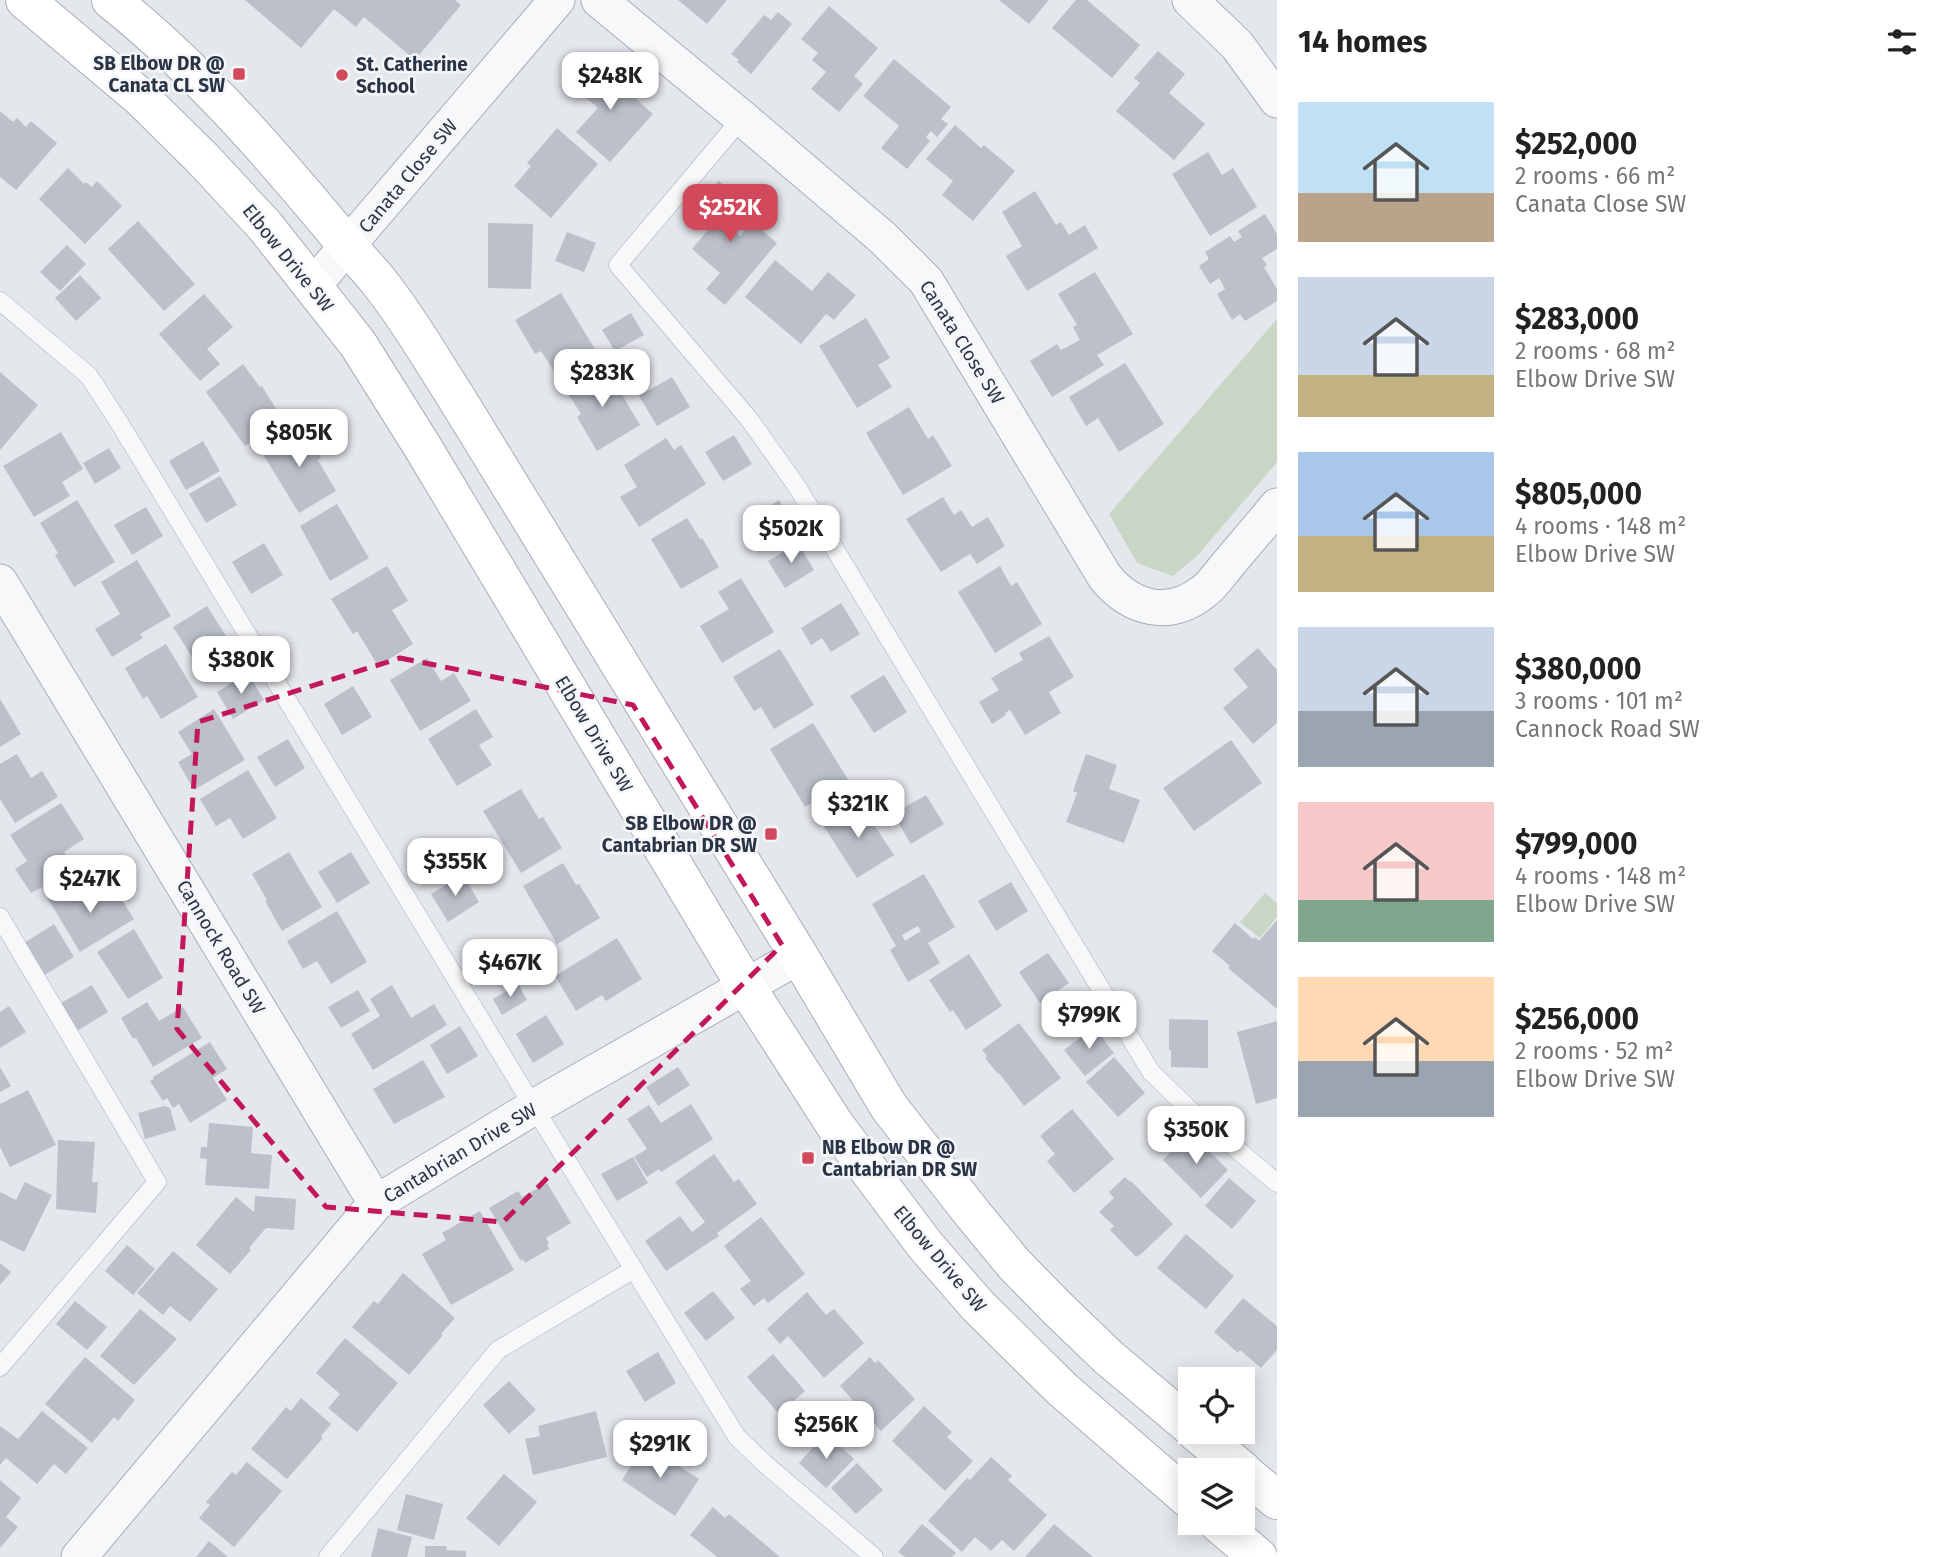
<!DOCTYPE html>
<meta charset="utf-8">
<style>
body{margin:0;font-family:"Fira Sans",sans-serif;background:#f6f6f6;color:#222;height:100vh;display:flex;flex-direction:column;font-size:26px;white-space:nowrap}
*{box-sizing:border-box;margin:0}
p{font-size:23px;color:#767676}
.icon{flex:none;width:38px;height:38px;fill:none;stroke:currentColor;stroke-width:2;stroke-linecap:round;stroke-linejoin:round}
.map{position:relative;flex:1;overflow:hidden}
.side{display:flex;flex-direction:column;background:#fff;width:665px}
.side>*{flex:none}
.tools{position:absolute;left:1178px;top:1367px;display:grid;gap:14px}
.tools a{display:grid;place-items:center;width:77px;height:77px;border-radius:0px;background:#fff;box-shadow:0 4px 18px #0003;font-size:35px}
.price{position:absolute;translate:-50% -60px;padding:0 16px;border-radius:14px;background:#fff;color:#222;font-size:23px;line-height:46px;filter:drop-shadow(0 2px 4px #0008)}
.price::after{content:'';position:absolute;left:50%;top:42px;width:21px;height:16px;margin-left:-10px;background:inherit;clip-path:polygon(0 0,100% 0,50% 100%)}
.price.current{background:#d1495b;color:#fff}
ul{padding:0;list-style:none}
li{display:flex;align-items:center;gap:21px;height:175px;padding:0 21px}
li span{display:grid;place-items:center;flex:none;width:196px;height:140px;border-radius:0px;color:#555}
li>.icon{margin-inline-start:auto}
span .icon{width:84px;height:84px;fill:#fffc;stroke-width:1}
li b{font-size:30px}
h2{display:flex;justify-content:space-between;align-items:center;height:84px;padding:0 21px;font-size:30px}
main{display:flex;flex:1;min-height:0}
.map>svg:first-child{display:block}
</style>
<main>
<div class="map">
<svg width="1277" height="1557" viewBox="0 0 1277 1557">
<rect width="100%" height="100%" fill="#e4e7ec"/>
<path fill="#c9d6c5" d="M1277,319V462L1198,555L1173,576L1137,563L1109,514Z
M1265,893L1277,903V917L1260,938L1240,922Z"/>
<path fill="#bbc0ca" fill-rule="evenodd" d="M245,0H455L461,5L415,60L364,17L356,27L334,9L301,48Z
M678,0H727L707,24Z
M999,0H1049L1029,24Z
M1076,0H1087L1140,45L1112,78L1052,28Z
M829,6L878,48L854,76L863,84L839,112L811,89L826,72L812,60L818,53L801,39Z
M778,12L792,24L751,74L737,62L739,60L731,54L764,15L771,20Z
M1158,51L1185,74L1169,93L1205,124L1174,160L1116,111L1140,83L1134,78Z
M894,59L951,107L941,119L948,124L937,137L931,131L926,137L930,141L907,169L881,148L899,126L863,96Z
M598,61L627,86L625,89L653,114L610,162L576,132L598,108L575,88Z
M0,111L13,122L17,118L26,127L31,121L57,143L16,190L0,177Z
M955,125L981,148L984,145L1015,171L973,221L942,195L953,181L926,159Z
M557,128L598,164L551,218L514,186L531,166L527,163Z
M1208,152L1222,175L1233,168L1257,207L1210,236L1172,174Z
M68,168L84,184L86,182L92,187L97,181L122,206L85,244L39,199Z
M719,181L744,202L725,224L740,236L752,222L777,243L725,305L706,289L720,273L692,249L714,223L695,207Z
M1035,191L1056,225L1061,222L1069,235L1085,225L1098,248L1027,291L1006,256L1022,246L1002,212Z
M1265,214L1277,234V249L1262,258L1267,265L1264,267L1277,289V301L1245,321L1240,314L1232,320L1217,294L1225,289L1219,278L1210,284L1199,266L1208,260V257L1205,252L1230,236L1234,242L1242,237L1238,231Z
M138,221L195,284L164,311L108,249Z
M488,223L533,224L531,289L488,288Z
M567,232L596,243L584,272L555,261Z
M67,245L86,264L60,291L40,272Z
M775,260L812,291L828,272L856,295L834,320L826,314L801,344L745,297Z
M1095,272L1133,334L1097,355L1104,365L1052,397L1030,361L1057,344L1061,350L1080,340L1073,327L1077,325L1058,294Z
M80,275L101,298L76,321L55,298Z
M561,293L596,351L556,374L541,351L535,354L515,320Z
M204,294L233,327L207,349L220,364L200,381L159,334Z
M631,313L644,335L615,351L602,330Z
M866,318L890,358L878,365L892,387L857,408L819,346Z
M1125,363L1164,424L1119,452L1098,418L1086,426L1069,397Z
M243,364L260,387L262,386L283,420L245,446L206,392Z
M605,366L640,425L597,451L577,417L581,414L566,390Z
M0,372L38,405L0,450Z
M672,377L690,407L657,426L639,396Z
M909,407L928,439L933,435L952,466L903,495L866,433Z
M302,426L321,458L318,460L336,491L299,513L261,451Z
M61,432L83,469L62,482L70,496L34,517L3,466Z
M734,435L752,464L723,481L705,452Z
M666,438L674,450L681,445L706,484L639,527L620,497L637,487L624,465Z
M203,441L220,471L186,490L169,461Z
M109,448L121,468L95,484L83,463Z
M220,476L237,505L206,523L189,494Z
M943,497L954,515L961,510L972,527L988,517L1005,546L977,564L970,554L941,572L906,519Z
M77,500L115,562L74,587L55,555L58,553L40,523Z
M779,500L797,531L767,549L749,519Z
M337,504L369,558L330,581L300,526Z
M146,507L163,536L132,555L114,525Z
M687,518L700,539L702,538L719,567L681,589L651,539Z
M264,543L283,575L251,594L232,562Z
M798,543L814,570L785,588L768,561Z
M137,560L171,616L140,634L143,638L112,657L95,629L120,614L101,582Z
M387,566L408,601L392,610L413,644L378,666L357,631L353,634L331,599Z
M1000,566L1011,586L1017,582L1042,624L995,653L958,592Z
M741,578L774,632L722,663L700,626L729,609L718,592Z
M841,603L860,634L831,652L822,638L811,645L801,628Z
M207,606L226,636L192,657L173,627Z
M1049,636L1074,677L1049,692L1061,713L1025,735L1010,710L1005,713L1006,715L992,724L979,702L999,690L991,678L1023,660L1019,653Z
M166,644L198,697L161,719L147,696L143,699L125,668Z
M1258,648L1277,670V723L1253,744L1223,708L1248,687L1233,669Z
M780,649L814,705L774,729L761,707L754,711L733,677Z
M427,658L441,681L454,673L471,701L420,731L390,680Z
M248,673L264,700L233,719L217,692Z
M884,675L907,712L874,733L850,696Z
M353,686L372,717L342,735L324,704Z
M0,699L21,734L0,747Z
M214,709L245,760L194,790L178,762L192,754L178,732Z
M476,709L493,737L479,745L492,765L457,786L428,739Z
M813,723L849,781L805,807L770,749Z
M288,739L305,768L275,787L257,757Z
M1231,740L1262,783L1194,831L1163,788Z
M17,754L31,778L42,771L58,797L15,823L0,799V764Z
M1086,754L1117,765L1109,789L1140,800L1124,843L1066,822L1077,793L1073,791Z
M248,770L277,818L243,839L230,818L216,826L200,799Z
M521,789L539,819L543,817L562,848L521,873L483,811Z
M926,795L944,824L911,844L893,814Z
M859,802L894,855L857,878L823,825Z
M61,803L84,839L64,852L75,868L43,889L42,887L31,893L15,869L27,861L10,835Z
M289,852L322,907L282,931L265,901L267,900L252,874Z
M351,852L370,883L337,903L318,872Z
M563,863L576,885L579,884L600,918L557,944L523,886Z
M924,874L955,927L928,943L940,963L908,982L890,950L896,946L872,904ZM918,926L921,931L905,941L902,935Z
M463,875L479,902L448,922L431,894Z
M75,882L88,903L114,887L134,919L80,952L48,899Z
M1011,882L1028,911L996,931L978,901Z
M337,911L367,962L331,984L317,961L303,969L287,941Z
M1277,920V1009L1228,968L1230,966L1212,951L1235,923L1253,939L1255,937L1259,941Z
M54,924L74,957L43,976L24,943Z
M134,929L163,978L128,999L97,952Z
M617,938L642,979L606,1001L602,995L576,1011L555,976Z
M1048,953L1069,983L1040,1003L1019,972Z
M969,954L1002,1006L966,1030L953,1010L950,1012L929,980Z
M518,984L527,1000L502,1015L493,999Z
M92,985L108,1012L77,1031L61,1003Z
M392,985L411,1018L434,1004L447,1025L373,1070L351,1034L380,1016L370,999Z
M358,990L370,1011L341,1028L328,1007Z
M147,1002L159,1021L183,1007L202,1038L153,1067L136,1038L133,1039L121,1018Z
M9,1006L26,1032L0,1048V1012Z
M546,1015L564,1044L533,1063L516,1034Z
M1169,1019L1208,1020V1068L1171,1067V1050H1169Z
M1277,1021V1098L1256,1104L1237,1032Z
M1019,1023L1061,1078L1024,1106L999,1073L998,1074L985,1058L987,1056L982,1050Z
M460,1026L478,1056L447,1074L430,1045Z
M1094,1027L1114,1053L1085,1076L1064,1050Z
M210,1042L227,1069L213,1078L227,1100L190,1123L179,1104L173,1108L167,1098L163,1101L150,1081L154,1079L153,1077Z
M1114,1057L1145,1093L1118,1117L1086,1082Z
M423,1060L445,1097L394,1124L373,1089Z
M0,1067L11,1086L0,1092Z
M678,1067L690,1085L658,1106L646,1087Z
M28,1090L56,1145L10,1167L0,1147V1104Z
M691,1104L713,1139L661,1172L659,1169L647,1177L634,1157L647,1149L627,1119L649,1105L661,1123Z
M164,1106L170,1108L176,1130L145,1139L138,1113Z
M1072,1109L1114,1159L1074,1193L1047,1161L1055,1154L1040,1136Z
M209,1123L253,1127L251,1153L272,1155L269,1189L205,1185L207,1159L200,1158L201,1147H207Z
M1187,1135L1200,1147L1202,1144L1228,1170L1201,1198L1163,1160Z
M58,1140L95,1142L92,1182H98L96,1213L56,1209Z
M714,1154L734,1182L739,1179L757,1204L717,1233L719,1236L666,1271L645,1241L680,1216L692,1232L705,1222L675,1182Z
M633,1157L648,1183L617,1201L601,1174Z
M1125,1177L1130,1182L1131,1181L1173,1224L1141,1254L1136,1257L1110,1230L1114,1226L1099,1212L1114,1198L1109,1192Z
M1229,1178L1256,1201L1232,1229L1205,1206Z
M25,1182L52,1195L24,1252L0,1240V1192L16,1200Z
M547,1183L571,1223L546,1238L549,1243L547,1245L549,1249L525,1263L523,1259L521,1261L489,1208L518,1191L522,1197Z
M255,1196L296,1199L294,1230L266,1228L249,1248L251,1250L230,1274L196,1245L236,1197L254,1212Z
M480,1211L514,1270L451,1305L422,1254L446,1240L442,1233Z
M761,1217L805,1274L768,1303L764,1298L754,1306L740,1289L751,1281L724,1246Z
M1186,1234L1234,1276L1206,1309L1157,1268Z
M127,1245L155,1269L133,1295L105,1271Z
M173,1251L218,1289L190,1322L170,1306L163,1315L137,1293Z
M0,1263L11,1272L0,1285Z
M403,1273L455,1318L441,1334L443,1335L409,1375L352,1327L374,1301L378,1304Z
M713,1291L735,1318L706,1341L684,1313Z
M807,1292L826,1315L834,1309L864,1343L824,1378L788,1336L780,1344L767,1329Z
M1243,1298L1277,1326V1350L1261,1368L1240,1350L1238,1353L1214,1332Z
M75,1301L107,1327L87,1350L56,1324Z
M140,1309L177,1339L134,1385L100,1356Z
M345,1338L398,1383L357,1432L328,1408L340,1394L316,1373Z
M658,1352L676,1383L645,1402L626,1371Z
M773,1354L805,1391L779,1414L747,1377Z
M85,1357L135,1400L118,1421L114,1417L92,1443L45,1404Z
M870,1357L875,1363L878,1360L915,1399L881,1431L840,1386Z
M509,1381L536,1410L509,1434L483,1405Z
M301,1398L331,1424L321,1436L323,1438L287,1479L251,1449L286,1407L291,1411Z
M924,1406L952,1432L947,1437L973,1461L945,1491L892,1441Z
M42,1411L88,1448L66,1474L54,1464L37,1484L6,1458L0,1465V1426L18,1439Z
M596,1411L607,1457L533,1475L525,1439L540,1436L538,1426Z
M826,1433L854,1459L826,1488L799,1463Z
M645,1444L699,1479L675,1516L622,1480Z
M991,1457L1012,1476L1008,1480L1047,1515L1014,1551L1002,1540L991,1551L975,1537L962,1552L928,1521L967,1478L970,1480Z
M247,1462L282,1491L234,1547L199,1518L210,1505L206,1502L232,1472L236,1475Z
M857,1463L883,1490L856,1514L831,1488Z
M504,1474L537,1502L499,1546L466,1518Z
M0,1480L21,1498L6,1517L18,1527L0,1548Z
M406,1494L443,1504L434,1540L397,1530Z
M713,1507L725,1518L729,1514L780,1557H717L690,1535Z
M922,1524L956,1553L952,1557H905L898,1552Z
M1054,1524L1093,1557H1025Z
M378,1528L412,1537L407,1557H371Z
M209,1541L228,1557H196Z
M425,1546H447L446,1550L466,1551V1557H425Z"/>
<g fill="none" stroke-linecap="round" stroke-linejoin="round">
<defs>
<path id="lane" d="M742,118L618,265L749,419L796,485L1151,1072L1191,1111L1277,1183
M0,301L89,376L120,424L519,1083L737,1437L764,1463L874,1557
M0,917L157,1182L0,1367
M328,1557L498,1350L634,1269"/>
<path id="street" d="M599,0L742,118L883,238L926,281L1105,577C1131,609 1169,619 1203,592C1212,586 1218,576 1225,568C1242,547 1260,527 1277,506
M1190,0L1237,45L1277,100
M312,287L557,0
M0,582L376,1203
M79,1557L376,1203L534,1107L799,956"/>
<path id="secondary" d="M25,0L140,97L203,159L265,226L358,344L422,446L745,985L835,1125L925,1245L978,1306L1062,1389L1190,1500
M111,0C199,70 273,156 345,243C356,256 369,269 380,283C408,318 430,357 454,394L799,956L889,1107L972,1213L1014,1264L1056,1307L1108,1357L1190,1426
M1196,1432L1242,1470
M1242,1471L1277,1500
M1217,1522L1258,1557"/>
</defs>
<use href="#lane" stroke="#a9aeb7" stroke-width="19"/>
<use href="#street" stroke="#a9aeb7" stroke-width="37"/>
<use href="#secondary" stroke="#a9aeb7" stroke-width="40"/>
<use href="#lane" stroke="#f7f8fa" stroke-width="18"/>
<use href="#street" stroke="#f7f8fa" stroke-width="35"/>
<use href="#secondary" stroke="#fff" stroke-width="38"/>
</g>
<path fill="none" stroke="#c2185b" stroke-width="5" stroke-dasharray="14 9" stroke-linejoin="round" d="M400,658L633,705L782,945L503,1222L326,1207L177,1029L198,722Z"/>
<g fill="#d1495b" stroke="#f4f6f9" stroke-width="2.5">
<rect x="232" y="67" width="14" height="14" rx="3.5"/>
<circle cx="342" cy="75" r="7"/>
<rect x="764" y="827" width="14" height="14" rx="3.5"/>
<rect x="801" y="1151" width="14" height="14" rx="3.5"/>
</g>
<g text-anchor="middle" dominant-baseline="central" stroke-width="5" stroke-linejoin="round" paint-order="stroke">
<g font-size="19" font-weight="bold" fill="#2b3445" stroke="#f4f6f9" text-anchor="end">
<text x="225" y="63">SB Elbow DR @<tspan x="225" dy="22">Canata CL SW</tspan></text>
<text x="356" y="64" text-anchor="start">St. Catherine<tspan x="356" dy="22">School</tspan></text>
<text x="757" y="823">SB Elbow DR @<tspan x="757" dy="22">Cantabrian DR SW</tspan></text>
<text x="822" y="1147" text-anchor="start">NB Elbow DR @<tspan x="822" dy="22">Cantabrian DR SW</tspan></text>
</g>
<g font-size="19" fill="#2b3445" stroke="#f4f6f9">
<text transform="translate(408 176) rotate(-50)">Canata Close SW</text>
<text transform="translate(288 258) rotate(51)">Elbow Drive SW</text>
<text transform="translate(962 342) rotate(58)">Canata Close SW</text>
<text transform="translate(594 734) rotate(59)">Elbow Drive SW</text>
<text transform="translate(221 947) rotate(59)">Cannock Road SW</text>
<text transform="translate(460 1153) rotate(-31)">Cantabrian Drive SW</text>
<text transform="translate(940 1259) rotate(50)">Elbow Drive SW</text>
</g>
</g>
</svg>
<div class="tools">
<a><svg class="icon" aria-label="locate" viewBox="0 0 24 24"><circle cx="12" cy="12" r="6"/><path d="M12 2v4M12 18v4M2 12h4M18 12h4"/></svg></a>
<a><svg class="icon" aria-label="layers" viewBox="0 0 24 24"><path d="M12 4l9 5-9 5-9-5zM3 14l9 5 9-5"/></svg></a>
</div>
<b class="price" style="left:610px;top:112px">$248K</b>
<b class="price current" style="left:730px;top:244px">$252K</b>
<b class="price" style="left:602px;top:409px">$283K</b>
<b class="price" style="left:299px;top:469px">$805K</b>
<b class="price" style="left:791px;top:565px">$502K</b>
<b class="price" style="left:241px;top:696px">$380K</b>
<b class="price" style="left:858px;top:840px">$321K</b>
<b class="price" style="left:455px;top:898px">$355K</b>
<b class="price" style="left:90px;top:915px">$247K</b>
<b class="price" style="left:510px;top:999px">$467K</b>
<b class="price" style="left:1089px;top:1051px">$799K</b>
<b class="price" style="left:1196px;top:1166px">$350K</b>
<b class="price" style="left:826px;top:1461px">$256K</b>
<b class="price" style="left:660px;top:1480px">$291K</b>
</div>
<section class="side">
<h2>14 homes<svg class="icon" aria-label="filters" viewBox="0 0 24 24"><path d="M4 7h16M4 17h16"/><circle cx="9" cy="7" r="2"/><circle cx="15" cy="17" r="2"/></svg></h2>
<ul>
<li><span style="background:linear-gradient(#bfe0f5 65%,#b9a48a 0)"><svg class="icon" aria-label="home" viewBox="0 0 24 24"><path d="M3 11l9-7 9 7M6 9v11h12V9"/></svg></span><div><b>$252,000</b><p>2 rooms · 66 m²</p><p>Canata Close SW</p></div></li>
<li><span style="background:linear-gradient(#c9d6e8 70%,#c2b280 0)"><svg class="icon" aria-label="home" viewBox="0 0 24 24"><path d="M3 11l9-7 9 7M6 9v11h12V9"/></svg></span><div><b>$283,000</b><p>2 rooms · 68 m²</p><p>Elbow Drive SW</p></div></li>
<li><span style="background:linear-gradient(#a9c7e8 60%,#c2b280 0)"><svg class="icon" aria-label="home" viewBox="0 0 24 24"><path d="M3 11l9-7 9 7M6 9v11h12V9"/></svg></span><div><b>$805,000</b><p>4 rooms · 148 m²</p><p>Elbow Drive SW</p></div></li>
<li><span style="background:linear-gradient(#c9d6e8 60%,#9aa5b1 0)"><svg class="icon" aria-label="home" viewBox="0 0 24 24"><path d="M3 11l9-7 9 7M6 9v11h12V9"/></svg></span><div><b>$380,000</b><p>3 rooms · 101 m²</p><p>Cannock Road SW</p></div></li>
<li><span style="background:linear-gradient(#f6c9c9 70%,#7fa58c 0)"><svg class="icon" aria-label="home" viewBox="0 0 24 24"><path d="M3 11l9-7 9 7M6 9v11h12V9"/></svg></span><div><b>$799,000</b><p>4 rooms · 148 m²</p><p>Elbow Drive SW</p></div></li>
<li><span style="background:linear-gradient(#ffd9b3 60%,#9aa5b1 0)"><svg class="icon" aria-label="home" viewBox="0 0 24 24"><path d="M3 11l9-7 9 7M6 9v11h12V9"/></svg></span><div><b>$256,000</b><p>2 rooms · 52 m²</p><p>Elbow Drive SW</p></div></li>
</ul>
</section>
</main>
